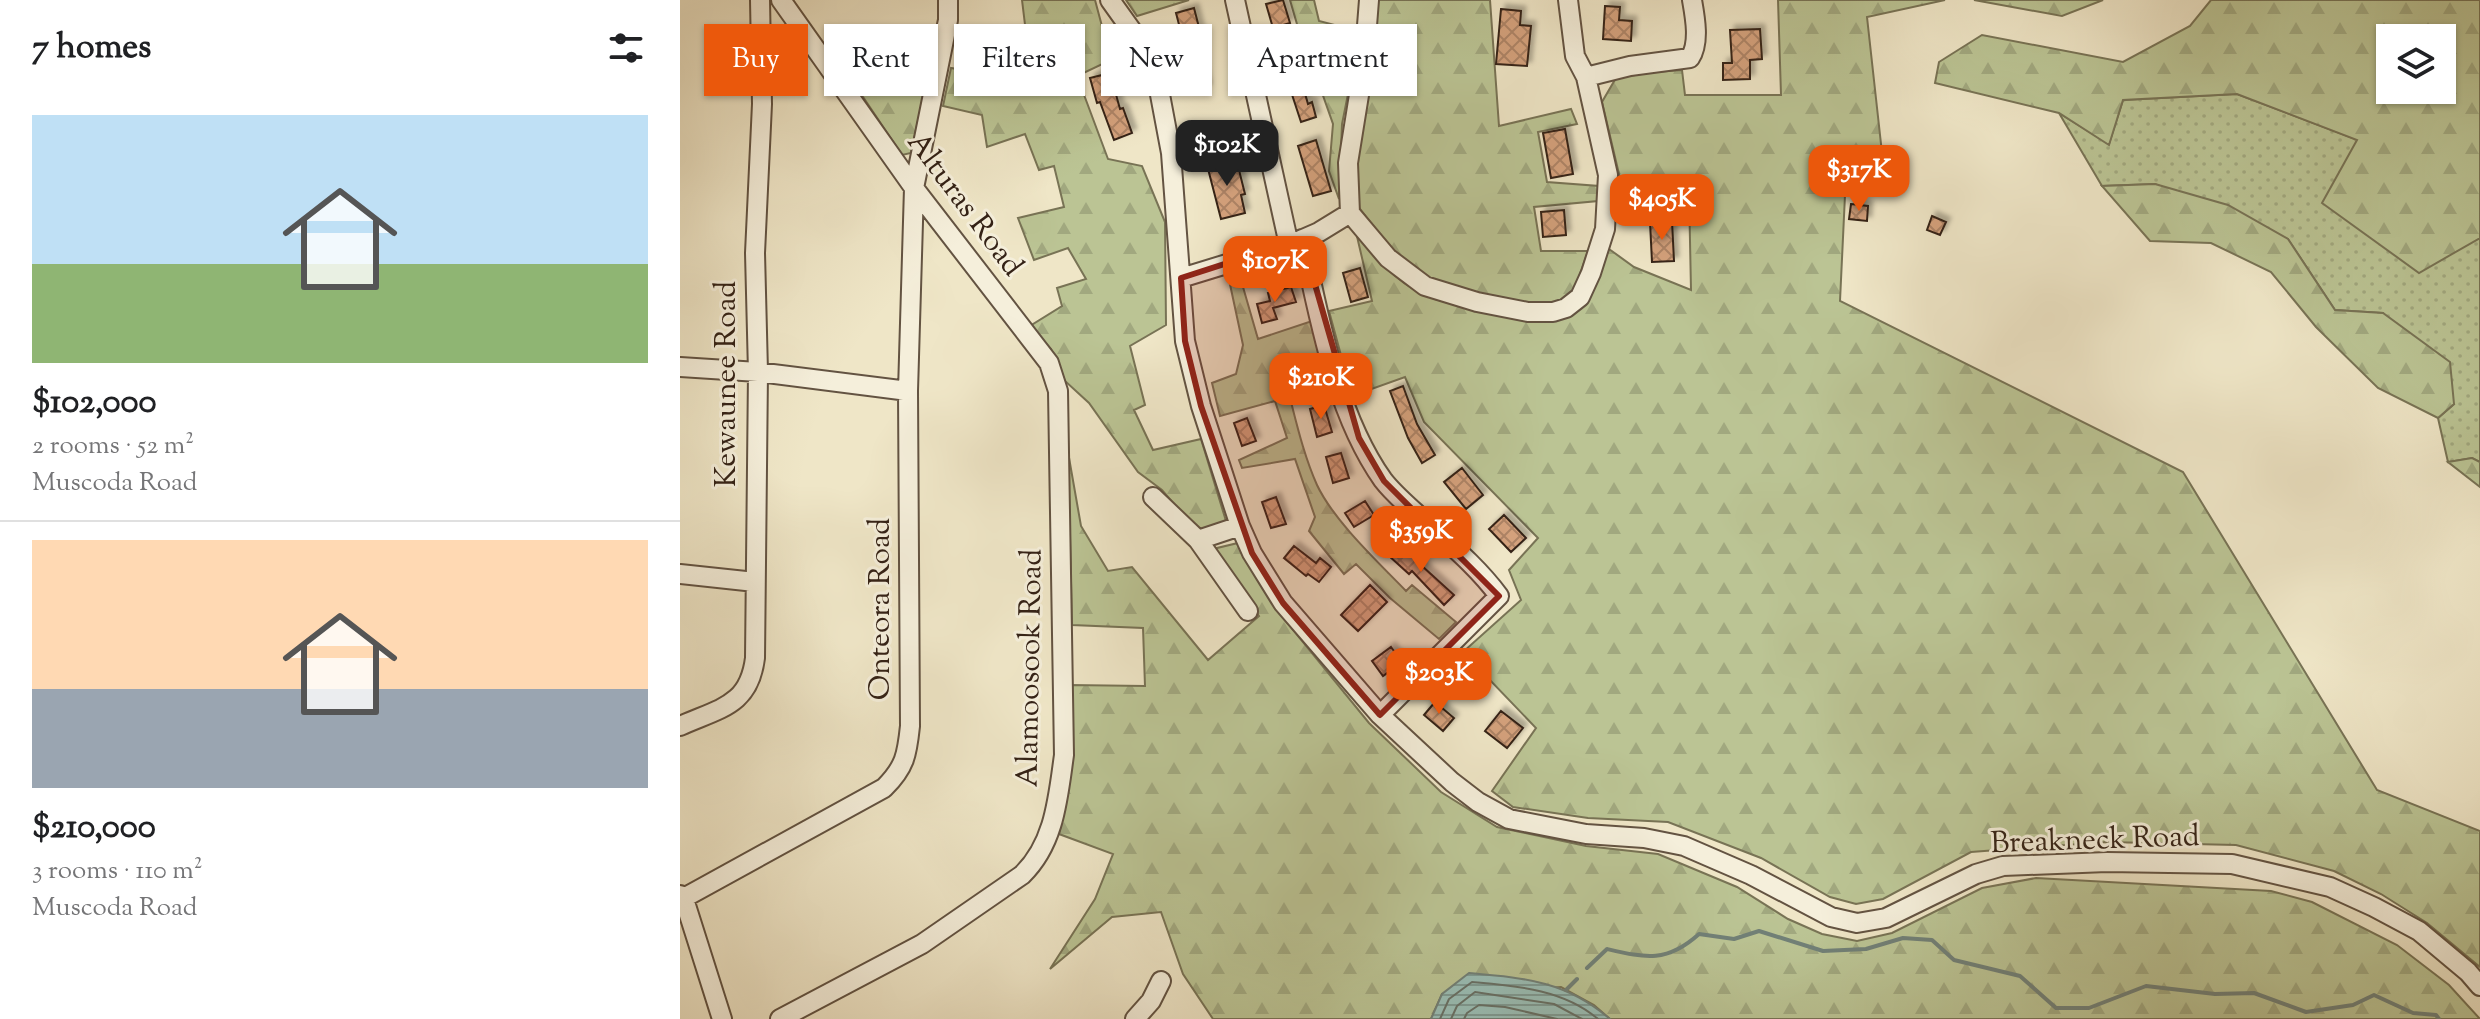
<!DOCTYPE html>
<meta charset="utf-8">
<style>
body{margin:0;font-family:"Sorts Mill Goudy",serif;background:#f2f2f2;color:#202124;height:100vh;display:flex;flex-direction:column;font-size:30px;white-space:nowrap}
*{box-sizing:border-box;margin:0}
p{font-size:26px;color:#757577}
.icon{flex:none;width:44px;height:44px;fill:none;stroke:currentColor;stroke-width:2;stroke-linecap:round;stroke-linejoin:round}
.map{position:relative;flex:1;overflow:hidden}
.details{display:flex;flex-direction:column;background:#fff;width:680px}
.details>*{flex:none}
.top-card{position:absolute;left:24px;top:24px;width:760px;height:72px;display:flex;gap:16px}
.tools{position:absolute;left:1696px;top:24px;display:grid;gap:16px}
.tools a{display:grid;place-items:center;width:80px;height:80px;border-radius:0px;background:#fff;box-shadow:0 2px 6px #0004;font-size:40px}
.price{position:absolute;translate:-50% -68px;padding:0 18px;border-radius:16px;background:#ea580c;color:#fff;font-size:26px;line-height:52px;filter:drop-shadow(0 2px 4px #0008)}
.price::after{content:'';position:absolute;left:50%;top:48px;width:24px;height:18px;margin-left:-12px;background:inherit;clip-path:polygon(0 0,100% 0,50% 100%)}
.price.selected{background:#222;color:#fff}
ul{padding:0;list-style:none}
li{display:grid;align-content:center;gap:16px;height:424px;padding:0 32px}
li+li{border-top:2px solid #e0e0e0}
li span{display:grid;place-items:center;height:248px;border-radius:0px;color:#555}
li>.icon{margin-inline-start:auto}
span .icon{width:144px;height:144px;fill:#fffc;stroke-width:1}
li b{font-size:34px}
h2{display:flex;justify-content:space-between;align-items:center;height:96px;padding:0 32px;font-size:34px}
.chip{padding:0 28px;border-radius:0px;background:#fff;box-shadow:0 2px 6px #0004;font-size:28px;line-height:72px}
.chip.selected{background:#ea580c;color:#fff}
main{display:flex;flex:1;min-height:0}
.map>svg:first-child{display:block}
</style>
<main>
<section class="details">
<h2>7 homes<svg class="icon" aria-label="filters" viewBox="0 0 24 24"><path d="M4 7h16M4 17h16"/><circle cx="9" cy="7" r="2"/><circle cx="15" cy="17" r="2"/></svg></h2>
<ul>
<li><span style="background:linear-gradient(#bfe0f5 60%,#8fb573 0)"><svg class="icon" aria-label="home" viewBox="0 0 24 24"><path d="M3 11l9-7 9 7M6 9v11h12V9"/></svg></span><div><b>$102,000</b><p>2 rooms · 52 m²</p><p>Muscoda Road</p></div></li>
<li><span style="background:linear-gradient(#ffd9b3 60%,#9aa5b1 0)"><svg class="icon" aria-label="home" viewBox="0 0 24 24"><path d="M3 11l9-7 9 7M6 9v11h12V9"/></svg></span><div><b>$210,000</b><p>3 rooms · 110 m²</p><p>Muscoda Road</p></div></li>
</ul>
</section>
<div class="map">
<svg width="1800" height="1019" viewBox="0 0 1800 1019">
<defs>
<pattern id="grass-dots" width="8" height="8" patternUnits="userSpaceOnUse" patternTransform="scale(2)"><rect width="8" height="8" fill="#bbc494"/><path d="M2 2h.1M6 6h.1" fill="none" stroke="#a1a87f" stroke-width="1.8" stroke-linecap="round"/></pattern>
<pattern id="forest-firs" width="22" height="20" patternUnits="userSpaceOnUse" patternTransform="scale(2)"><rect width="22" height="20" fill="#bbc494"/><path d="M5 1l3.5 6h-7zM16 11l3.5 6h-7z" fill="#a1a87f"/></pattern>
<pattern id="water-rules" width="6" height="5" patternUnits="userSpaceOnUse" patternTransform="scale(2)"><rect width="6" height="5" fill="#9abfb7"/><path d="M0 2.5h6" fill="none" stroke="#7e9b94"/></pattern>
<pattern id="building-cross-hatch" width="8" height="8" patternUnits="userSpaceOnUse" patternTransform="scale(2)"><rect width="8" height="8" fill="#d4a17c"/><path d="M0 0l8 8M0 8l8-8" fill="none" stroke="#ad8365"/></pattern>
<filter id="shadow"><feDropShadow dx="4.5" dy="-4.5" stdDeviation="2" flood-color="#0004"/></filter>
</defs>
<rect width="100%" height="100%" fill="#efe6c7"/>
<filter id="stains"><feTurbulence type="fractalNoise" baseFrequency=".0025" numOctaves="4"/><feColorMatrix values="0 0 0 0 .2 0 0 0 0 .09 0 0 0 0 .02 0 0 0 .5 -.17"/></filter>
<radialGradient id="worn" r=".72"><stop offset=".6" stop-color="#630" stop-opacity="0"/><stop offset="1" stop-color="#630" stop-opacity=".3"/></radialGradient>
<path fill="url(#grass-dots)" stroke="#787355" stroke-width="2" d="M1557,94L1678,140L1800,238V462L1792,458L1768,462L1758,418L1774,404L1703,313L1655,310L1608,239L1475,184L1422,186L1379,113L1429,144L1443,100Z"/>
<path fill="url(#forest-firs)" stroke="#787355" stroke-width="2" fill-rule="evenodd" d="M342,0H415L431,60L397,76L428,159L462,166L485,222L486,325L450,346L465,405L454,410L473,450L521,439L546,521L518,532L482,490L458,472L409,403L385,381L371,349L350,326L382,306L377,288L406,279L388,248L354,260L338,218L384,207L374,166L359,170L345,134L307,147L302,115L263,106L271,68L310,75L347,41Z
M446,0H509L457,16Z
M610,0H634L639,21L674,30L673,69L662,124L659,199L649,171L653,124L640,87L650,83L640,41L574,50L573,42L619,31Z
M698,0H810L819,126L891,109L897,124L858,132L867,182L919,186L918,201L854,207L861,251H908L895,288L884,299L868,305L838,304L749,282L717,256L677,205L676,162L692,64Z
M1098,0H1265L1187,17L1202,153L1166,174L1160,301L1503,472L1697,790L1800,831V967L1747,923L1701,894L1654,871L1556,845L1427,842L1291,852L1203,899L1176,904L1150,897L1081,858L988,822L908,818L833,807L812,791L856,728L783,652L841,600L829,570L858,538L744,422L725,377L672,396L649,311L692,301L676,232C694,256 714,281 743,294C764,305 867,328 887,316C899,309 915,263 929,249L954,267L1011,290L1009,192L943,191L922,102L936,78L974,72L1002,70L1005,95H1101Z
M1294,0H1423L1382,16Z
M1531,0H1800V238L1739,273L1642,203L1677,140L1557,94L1443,100L1429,145L1379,113L1255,83L1259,62L1302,35L1443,62L1510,26ZM1710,38H1762V90H1710Z
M218,57L250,65L231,153L222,155L167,73L208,71Z
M1475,184L1548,205L1608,239L1655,310L1703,313L1770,362L1774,404L1758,418L1698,388L1636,327L1591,272L1531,243L1470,241L1422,186Z
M565,267L570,278L563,287L578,339L632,321L647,377L609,394C617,425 624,456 637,485C654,521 698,562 726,591L732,585L776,622L759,639L710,598L676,564L664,574L629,531L635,517L615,459L562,468L559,460L607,438L595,401L540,416L532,383L556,374L563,345L548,275Z
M388,452L401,526L428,571L452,567L528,660L579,616L533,549L558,543L596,609L689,723L761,792L817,827L906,846L978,854L1057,887L1108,919L1142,934L1177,941L1212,933L1302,888L1356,878L1591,891L1632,902L1717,945L1769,985L1800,1019H930L914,1005L881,987L762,994L751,1019H533L503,974L481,912L432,917L370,969L415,899L433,854L379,834L384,809L390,685L465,686L463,628L392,625Z
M1792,458L1800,462V487L1768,462Z"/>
<path fill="url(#water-rules)" stroke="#718077" stroke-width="2" d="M789,973C845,978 886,981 930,1019H751L762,994Z"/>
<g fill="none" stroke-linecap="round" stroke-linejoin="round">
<path stroke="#677066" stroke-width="2" d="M760,1019L769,999L792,982C836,986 883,989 918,1019
M771,1019L777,1006L795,992L874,1004L902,1019
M784,1019L787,1013L799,1005L825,1007L877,1019"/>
<path stroke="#718077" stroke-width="4" d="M907,968L927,949C966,958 987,963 1019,934L1054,939L1079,931L1143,951L1186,949L1223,938L1252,940L1274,960L1340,976L1376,1008H1409L1466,986L1535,994L1574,993L1626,1012L1673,1005L1694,995L1733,1013L1756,1015L1759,1019
M886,990L897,979"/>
</g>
<path fill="url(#building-cross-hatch)" stroke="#342216" stroke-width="2" filter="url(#shadow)" d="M603,0L610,23L593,28L586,4Z
M925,6L940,7L939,20L952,21L951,41L923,39Z
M514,8L522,39L504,44L496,13Z
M821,9L841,11L840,25L851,26L847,66L816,64Z
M1080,29L1082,59L1070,60V79L1043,80V63H1052L1050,30Z
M613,51L628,104L632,102L636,117L621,122L599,55Z
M518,54L527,88L509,93L500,59Z
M430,73L440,109L443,108L452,133L434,140L420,102L417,103L410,78Z
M885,129L893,174L871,178L863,133Z
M636,140L651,191L633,196L618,146Z
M556,158L565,194L561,195L565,213L541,219L527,165Z
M1171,204L1188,206L1187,221L1169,219Z
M884,210L886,235L863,237L861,212Z
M1252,216L1266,222L1260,235L1247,230Z
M992,221L994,261L972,262L970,222Z
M680,268L688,297L671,302L663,273Z
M611,287L616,302L593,308L597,319L582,323L577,304L590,301L588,293Z
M723,386L737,424L755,455L742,463L728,438L710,391Z
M644,405L652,432L637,437L630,409Z
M567,418L576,441L562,446L554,423Z
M661,453L669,478L653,483L646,457Z
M782,468L803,495L786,509L764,482Z
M596,497L606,524L591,528L582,502Z
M685,501L694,515L674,527L665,513Z
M824,515L846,538L831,552L809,529Z
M719,545L774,595L764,605L732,571L729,574L709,556Z
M614,546L636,563L640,558L651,567L639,582L628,574L626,576L604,558Z
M690,585L707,602L678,631L661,615Z
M711,647L722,662L703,676L692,661Z
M755,702L774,718L763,731L744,715Z
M821,711L843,728L827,748L805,731Z"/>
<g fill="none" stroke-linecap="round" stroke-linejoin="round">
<defs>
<path id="minor" d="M430,0L460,42L478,84L491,153L505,341L521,406L560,526L572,553L603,603L700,715L772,782L798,802L829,819L906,834L964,838L1004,846L1071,875L1151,917L1177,923L1206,918L1296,874L1323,866L1427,862L1552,864L1650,887L1694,907L1739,931L1788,972L1800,986
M555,0L609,245
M906,77L950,66L1010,58C1020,43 1015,17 1012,0
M670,213L708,258L745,286L797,302L848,312H873L886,308L900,297L911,273L925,229L928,175L906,77L895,56L888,0
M622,239C639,317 656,414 703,480C713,493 726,504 738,515C766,541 796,565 819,596L700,715
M501,278L609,245L639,232L670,213L668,163L684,64L689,0
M0,367L78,372L228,391
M473,497L518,540L568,611
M518,540L560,526
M0,574L75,582
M0,726C40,708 69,706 75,658L78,372L75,253L82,104L80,0
M0,895L4,899L42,1019
M0,900L204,788C225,767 227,755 230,726L228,391L234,188L268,20V0
M100,1019L242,944L342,875C375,843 378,797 384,755L378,391L369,363L234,188L101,0
M455,1019L471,1001L481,981"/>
</defs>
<use href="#minor" stroke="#635342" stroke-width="22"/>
<use href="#minor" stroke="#f5efdb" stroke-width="18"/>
</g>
<path fill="#8f2418" fill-opacity="0.2" stroke="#8f2418" stroke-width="6" stroke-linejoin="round" d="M622,239L679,438L704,481L819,596L700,715L603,603L572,553L521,406L505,341L501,278Z"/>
<g text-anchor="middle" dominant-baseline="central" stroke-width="6" stroke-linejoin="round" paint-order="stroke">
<g font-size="30" fill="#342216" stroke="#f5efdb">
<text transform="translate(284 205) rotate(53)">Alturas Road</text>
<text transform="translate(47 384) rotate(-90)">Kewaunee Road</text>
<text transform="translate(201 609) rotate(-90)">Onteora Road</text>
<text transform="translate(351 668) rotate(-89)">Alamoosook Road</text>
<text transform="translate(1415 841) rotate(-2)">Breakneck Road</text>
</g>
</g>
<rect width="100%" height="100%" filter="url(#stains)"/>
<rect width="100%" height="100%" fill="url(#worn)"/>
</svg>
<div class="tools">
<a><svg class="icon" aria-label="layers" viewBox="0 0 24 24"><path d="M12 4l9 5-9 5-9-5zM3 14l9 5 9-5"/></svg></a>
</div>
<b class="price selected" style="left:547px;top:188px">$102K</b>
<b class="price" style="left:1179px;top:213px">$317K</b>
<b class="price" style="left:982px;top:242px">$405K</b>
<b class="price" style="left:595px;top:304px">$107K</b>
<b class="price" style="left:641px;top:421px">$210K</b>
<b class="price" style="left:741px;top:574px">$359K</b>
<b class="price" style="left:759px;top:716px">$203K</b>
<div class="top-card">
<a class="chip selected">Buy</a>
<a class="chip">Rent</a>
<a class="chip">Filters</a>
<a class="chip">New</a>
<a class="chip">Apartment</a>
</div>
</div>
</main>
